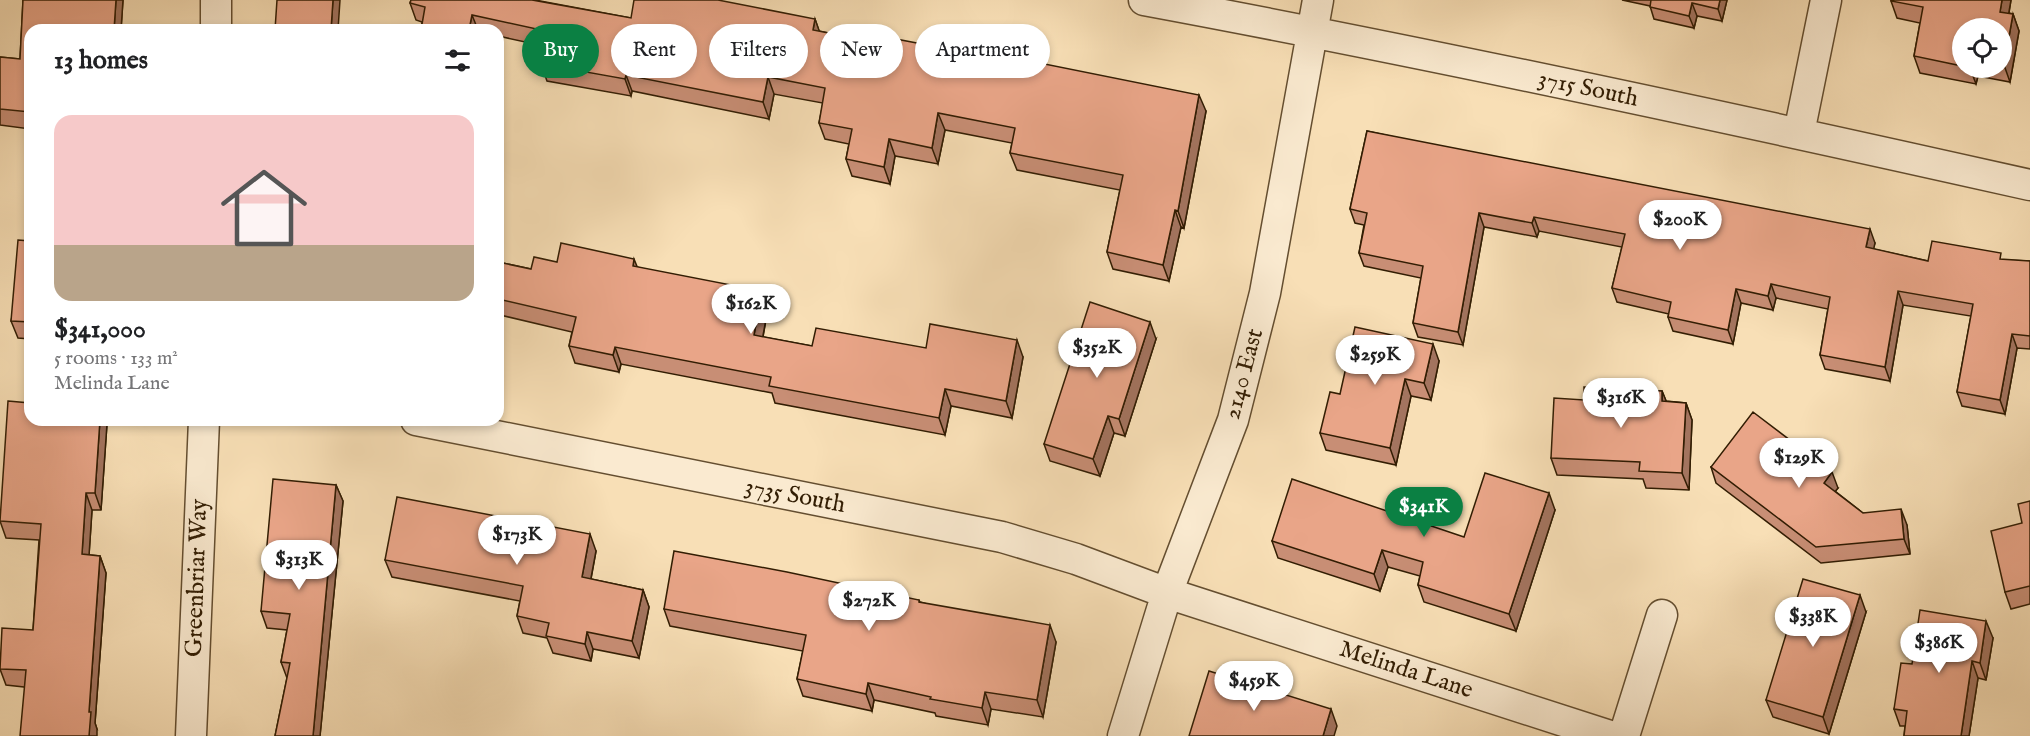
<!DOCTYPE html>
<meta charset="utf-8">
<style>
body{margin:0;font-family:"IM FELL English",serif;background:#f6f6f6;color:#202124;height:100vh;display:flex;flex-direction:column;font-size:22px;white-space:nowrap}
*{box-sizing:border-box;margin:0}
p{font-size:20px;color:#757577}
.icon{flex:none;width:33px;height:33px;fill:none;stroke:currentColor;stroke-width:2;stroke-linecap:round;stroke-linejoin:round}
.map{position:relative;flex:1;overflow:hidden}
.panel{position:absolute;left:24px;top:24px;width:480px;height:402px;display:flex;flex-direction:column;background:#fff;border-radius:18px;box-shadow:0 3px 9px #0003}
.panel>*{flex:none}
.hud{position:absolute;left:522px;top:24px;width:570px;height:54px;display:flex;gap:12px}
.controls{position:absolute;left:1952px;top:18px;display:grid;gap:12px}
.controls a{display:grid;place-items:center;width:60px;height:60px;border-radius:50%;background:#fff;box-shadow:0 3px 9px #0003;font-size:30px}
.price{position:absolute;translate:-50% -51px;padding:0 14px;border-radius:21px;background:#fff;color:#222;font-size:20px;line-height:39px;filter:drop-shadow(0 2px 3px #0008)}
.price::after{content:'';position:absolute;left:50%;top:36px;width:18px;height:14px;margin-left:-9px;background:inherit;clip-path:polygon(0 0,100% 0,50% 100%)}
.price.active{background:#0b8043;color:#fff}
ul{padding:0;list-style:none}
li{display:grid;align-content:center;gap:12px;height:318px;padding:0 30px}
li span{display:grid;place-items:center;height:186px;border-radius:18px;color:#555}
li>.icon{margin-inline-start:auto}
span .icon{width:108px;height:108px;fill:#fffc;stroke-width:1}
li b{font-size:26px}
h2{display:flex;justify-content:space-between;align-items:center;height:72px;padding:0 30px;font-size:26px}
.chip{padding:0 21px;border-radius:27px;background:#fff;box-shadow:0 3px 9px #0003;font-size:21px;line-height:54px}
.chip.active{background:#0b8043;color:#fff}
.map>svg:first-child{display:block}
</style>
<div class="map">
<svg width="2030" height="736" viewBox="0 0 2030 736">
<rect width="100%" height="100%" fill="#f8dfb6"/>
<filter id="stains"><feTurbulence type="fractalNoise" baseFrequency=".00333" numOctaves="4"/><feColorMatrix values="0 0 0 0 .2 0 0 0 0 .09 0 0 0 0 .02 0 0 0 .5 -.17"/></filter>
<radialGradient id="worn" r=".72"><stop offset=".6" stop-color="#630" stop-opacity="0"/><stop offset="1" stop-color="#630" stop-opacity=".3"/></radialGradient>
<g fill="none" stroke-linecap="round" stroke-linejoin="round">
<defs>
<path id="street" d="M1144,0C1441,55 1736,119 2030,185
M216,30V0
M1799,133L1826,0
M416,420L1002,537L1076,559L1167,593L1610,736
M191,736L204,420
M1123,736L1167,593L1233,420L1265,293L1318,0
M1624,736L1662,615"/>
</defs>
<use href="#street" stroke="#644e30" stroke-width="33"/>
<use href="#street" stroke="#faead0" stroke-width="30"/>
</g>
<path fill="#c88e75" stroke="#321d03" stroke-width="1.5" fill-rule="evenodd" d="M23,0H123L121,30H30V129L0,125V57L20,59Z
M411,0H535L631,18L815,19L819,31L1206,111L1184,228L1181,227L1169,281L1113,269L1107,252L1120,190L1017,170L1010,153L1012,143L945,130L938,164L895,156L890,184L852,176L846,159L849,144L825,139L819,123L823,103L774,94L769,119L632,91L631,96L547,81L541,64L544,46L498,36V30H421L422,22L416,20L410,3Z
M1622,0H1727L1722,21L1697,16L1694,28L1654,19L1650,6Z
M2011,0L2009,13L2013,14L2019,31L2010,82L1978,76L1976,84L1920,73L1914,56L1920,23L1897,18L1891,1ZM1962,28H2001V68H1962Z
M1367,131L1875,243L1873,249L1928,261L2004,260L2030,261V349L2017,348L2005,414L1962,406L1957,392L1971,316L1903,305L1890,381L1825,369L1820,355L1828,309L1776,298L1773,310L1741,303L1733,344L1673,331L1668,317L1669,314L1617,302L1612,288L1622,247L1539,231L1537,237L1484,227L1463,345L1418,337L1413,323L1421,278L1364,266L1359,253L1364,225L1355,223L1350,209Z
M30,241V339L18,338L11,321Z
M498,262L531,269L557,262L637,267L768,308L763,337L812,346L926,348L1023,357L1012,418L951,406L945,435L775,403L772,393L621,364L619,372L575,363L569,346L572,332L500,315L498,325Z
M1156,339L1125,436L1114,433L1100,476L1050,461L1044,444Z
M1439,361L1431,400L1411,396L1396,465L1326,450L1320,433L1340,394Z
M1662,391L1666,401L1686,403L1692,420L1689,490L1646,488L1643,479L1557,475L1551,458L1584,400Z
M30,420H105L107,424L101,510H92L89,555L100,556L106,573L95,723L97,729L24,687L6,685L0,669V663L33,630L39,540L6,538L0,521Z
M1711,467L1838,488L1835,491L1863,513L1907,525L1910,554L1821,563L1716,483Z
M336,485L343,501L320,736H275L287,678L281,662L287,630L267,628L261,611Z
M2030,501V604L2011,609L2005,592L2022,523Z
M1555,510L1516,631L1424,602L1418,585L1420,576L1388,567L1380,591L1278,558L1272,541L1464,537Z
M596,551L591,579L643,590L649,607L639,658L593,649L591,661L553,653L547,638L523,633L517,616L520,601L392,577L385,560Z
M919,600L920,602L1056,642L1043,717L991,709L988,725L936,716L935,713L874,700L872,711L803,696L797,679L803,651L670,626L664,609Z
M1866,612L1829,734L1773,717L1766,700Z
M1993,638L1986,680L1978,678L1969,736H1904L1905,726H1900L1894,709L1912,664Z"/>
<path fill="#a3745f" stroke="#321d03" stroke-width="1.5" d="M116,0H123L121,30H114Z
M333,0H340L338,30H331Z
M1720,0H1727L1722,21L1718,9Z
M2002,0H2011L2006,29L2000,12Z
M1692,3L1697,16L1694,28L1689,16Z
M2013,14L2019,31L2010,82L2004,65Z
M472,15L478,30H469Z
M815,19L821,36L813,30Z
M1970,68H1974L1978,76L1976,84Z
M626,75L632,91L631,96L625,79Z
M768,77L774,94L769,119L763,102Z
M1199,95L1206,111L1184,228L1178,211Z
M938,113L945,130L938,164L932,148Z
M889,139L895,156L890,184L884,167Z
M1175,210L1181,227L1169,281L1163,265Z
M1479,213L1484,227L1463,345L1458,332Z
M1534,217L1539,231L1537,237L1532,223Z
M1870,229L1875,243L1871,261L1866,247Z
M634,259L641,276L633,266Z
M1771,284L1776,298L1773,310L1768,296Z
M1736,289L1741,303L1733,344L1728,330Z
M762,291L768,308L760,352L754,335Z
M1898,291L1903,305L1890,381L1885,367Z
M498,310L500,315L498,325Z
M1150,322L1156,339L1125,436L1119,419Z
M2012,334L2017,348L2005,414L2000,400Z
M1017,340L1023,357L1012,418L1006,401Z
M1433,344L1439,361L1431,400L1424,383Z
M615,347L621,364L619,372L613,355Z
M1405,379L1411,396L1396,465L1390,448Z
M945,389L951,406L945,435L939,418Z
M1662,391L1669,408L1662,401Z
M1686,403L1692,420L1689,490L1682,473Z
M1108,416L1114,433L1100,476L1093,459Z
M100,420H105L107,424L101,510L95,493Z
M1832,472L1838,488L1830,498L1824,483Z
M336,485L343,501L320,736H313Z
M86,493L92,510L88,571L82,554Z
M1549,493L1555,510L1516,631L1509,614Z
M1901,509L1907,525L1910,554L1904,539Z
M590,534L596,551L588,594L582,577Z
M1382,550L1388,567L1380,591L1374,574Z
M100,556L106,573L95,723L97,729V736H89V712Z
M643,590L649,607L639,658L632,641Z
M1860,595L1866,612L1829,734L1823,717Z
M1986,621L1993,638L1986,680L1980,663Z
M1050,625L1056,642L1043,717L1037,700Z
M587,632L593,649L591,661L585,644Z
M1972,661L1978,678L1969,736H1961Z
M868,683L874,700L872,711L866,694Z
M985,692L991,709L988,725L982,708Z
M1331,709L1337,726L1334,736H1323Z"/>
<path fill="#e9a588" stroke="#321d03" stroke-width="1.5" d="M23,0H116L114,30H30V112L0,109V57L20,59Z
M277,0H333L331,30H275Z
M411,0H532L631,18L634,0H718L815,19L813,30L879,43L880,36L974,54L975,50L1199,95L1178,211L1175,210L1163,265L1107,252L1123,175L1010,153L1015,128L938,113L932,148L889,139L884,167L846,159L852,129L819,123L825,88L768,77L763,102L626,75L625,79L541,64L546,31L472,15L469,30H421L425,7L410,3Z
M1651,0H1720L1718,9L1692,3L1689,16L1650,7Z
M1891,0H2002L2000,12L2013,14L2004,65L2001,64V28H1962V66L1914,56L1923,7L1891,1Z
M1367,131L1870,229L1866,247L1928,261L1932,241L2001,253L2000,259L2030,261V336L2012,334L2000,400L1957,392L1973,304L1898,291L1885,367L1820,355L1830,297L1771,284L1768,296L1736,289L1728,330L1668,317L1671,302L1612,288L1625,234L1534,217L1532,223L1479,213L1458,332L1413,323L1423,266L1359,253L1367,213L1350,209Z
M18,240L30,241V322L11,321Z
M561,243L634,259L633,266L762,291L754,335L812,346L816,328L926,348L930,324L1017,340L1006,401L945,389L939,418L769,386L771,377L615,347L613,355L569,346L576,317L498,299V262L531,269L534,257L557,262Z
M1090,302L1150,322L1119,419L1108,416L1093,459L1044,444Z
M1355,327L1433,344L1424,383L1405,379L1390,448L1320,433L1330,392L1340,394Z
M1584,387L1662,391V401L1686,403L1682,473L1639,471L1640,462L1551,458L1554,398L1584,400Z
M8,401L30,403V420H100L95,493H86L82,554L100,556L89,712H91L89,736H20L26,670L0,669L2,628L33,630L41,524L0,521Z
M1753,412L1832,472L1824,483L1863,513L1901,509L1904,539L1816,547L1711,467Z
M1485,473L1549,493L1509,614L1418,585L1423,562L1382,550L1374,574L1272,541L1292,479L1464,537Z
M273,479L336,485L313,736H275L290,663L281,662L290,614L261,611Z
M397,497L590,534L582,577L643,590L632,641L587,632L585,644L546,636L549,623L517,616L523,586L385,560Z
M2030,501V586L2005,592L1991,531L2022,523L2018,504Z
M674,551L787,572L919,600V602L1050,625L1037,700L985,692L982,708L930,699L931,697L868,683L866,694L797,679L806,635L664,609Z
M1803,579L1860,595L1823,717L1766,700Z
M1920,610L1986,621L1980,663L1972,661L1961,736H1904L1907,711L1894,709L1901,663L1912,664Z
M1209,671L1331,709L1323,736H1189Z"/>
<g text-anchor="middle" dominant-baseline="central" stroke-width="4.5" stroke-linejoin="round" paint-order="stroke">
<g font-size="24" fill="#321d03" stroke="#faead0">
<text transform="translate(1588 89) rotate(12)">3715 South</text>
<text transform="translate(1244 374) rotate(-75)">2140 East</text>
<text transform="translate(795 496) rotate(11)">3735 South</text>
<text transform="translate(197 578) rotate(-88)">Greenbriar Way</text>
<text transform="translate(1406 670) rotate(18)">Melinda Lane</text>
</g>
</g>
<rect width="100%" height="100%" filter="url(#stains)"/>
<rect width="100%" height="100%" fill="url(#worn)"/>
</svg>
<div class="controls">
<a><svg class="icon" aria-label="locate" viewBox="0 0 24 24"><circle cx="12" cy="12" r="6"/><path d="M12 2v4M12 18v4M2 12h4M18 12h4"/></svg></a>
</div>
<b class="price" style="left:1680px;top:251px">$200K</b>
<b class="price" style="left:751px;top:335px">$162K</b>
<b class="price" style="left:1097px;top:379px">$352K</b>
<b class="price" style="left:1375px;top:386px">$259K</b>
<b class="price" style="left:1621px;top:429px">$316K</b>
<b class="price" style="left:1799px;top:489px">$129K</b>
<b class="price active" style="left:1424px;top:538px">$341K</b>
<b class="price" style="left:517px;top:566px">$173K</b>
<b class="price" style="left:299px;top:591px">$313K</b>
<b class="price" style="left:869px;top:632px">$272K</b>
<b class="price" style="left:1813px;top:648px">$338K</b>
<b class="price" style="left:1939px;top:674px">$386K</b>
<b class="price" style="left:1254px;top:712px">$459K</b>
<div class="hud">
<a class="chip active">Buy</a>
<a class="chip">Rent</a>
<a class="chip">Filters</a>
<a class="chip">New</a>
<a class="chip">Apartment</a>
</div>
<section class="panel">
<h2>13 homes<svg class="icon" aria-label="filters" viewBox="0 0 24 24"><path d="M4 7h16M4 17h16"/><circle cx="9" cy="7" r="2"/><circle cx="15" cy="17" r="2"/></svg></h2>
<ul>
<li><span style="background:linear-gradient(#f6c9c9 70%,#b9a48a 0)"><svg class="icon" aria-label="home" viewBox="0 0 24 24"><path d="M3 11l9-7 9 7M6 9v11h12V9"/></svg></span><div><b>$341,000</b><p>5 rooms · 133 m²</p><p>Melinda Lane</p></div></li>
</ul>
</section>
</div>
